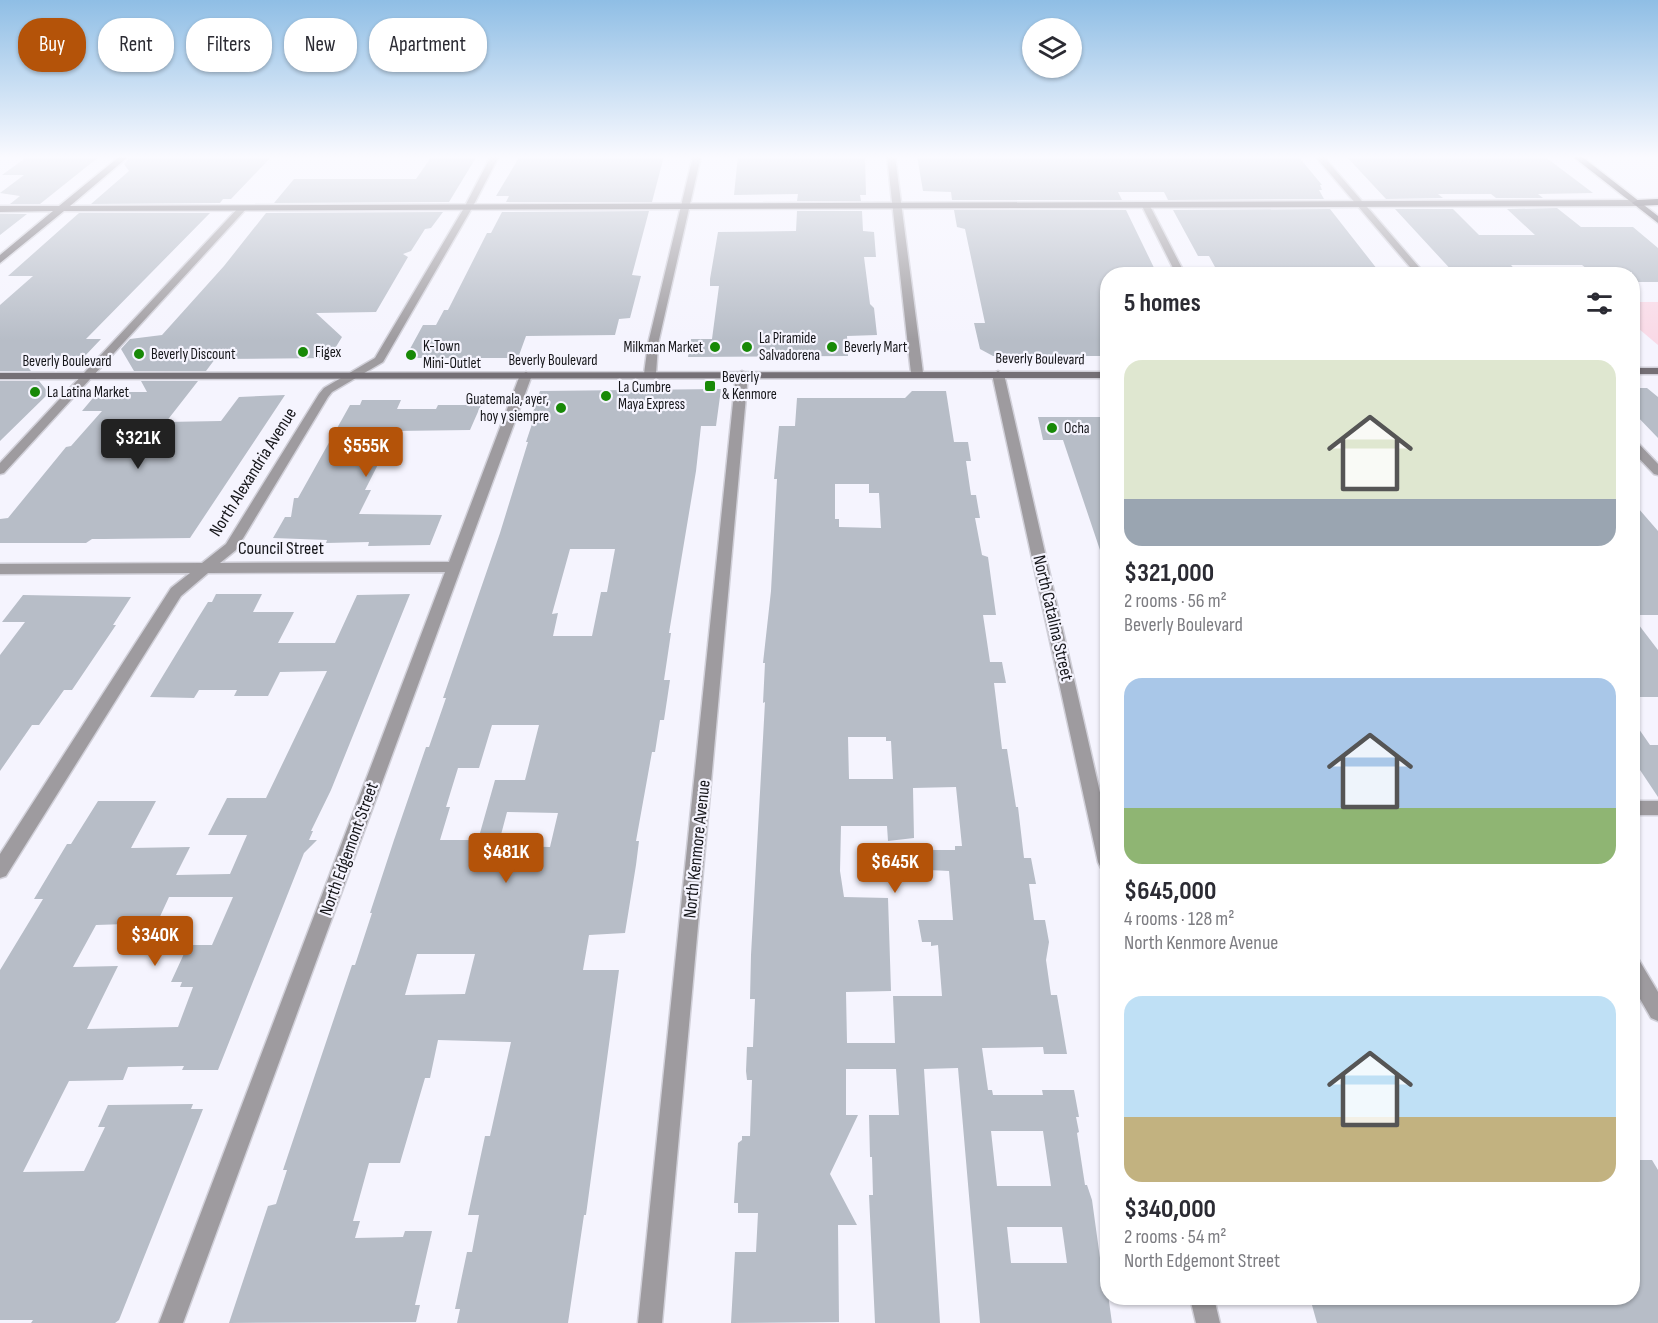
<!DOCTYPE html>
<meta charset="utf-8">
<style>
body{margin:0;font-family:"Sofia Sans Condensed",sans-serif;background:#f2f2f3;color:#2b2b33;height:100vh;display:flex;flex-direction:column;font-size:22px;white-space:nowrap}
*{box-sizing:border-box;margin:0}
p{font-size:20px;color:#7c7c81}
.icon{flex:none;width:33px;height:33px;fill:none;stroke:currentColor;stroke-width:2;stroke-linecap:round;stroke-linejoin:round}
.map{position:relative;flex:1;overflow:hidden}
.details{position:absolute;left:1100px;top:267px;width:540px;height:1038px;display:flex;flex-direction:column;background:#fff;border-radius:24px;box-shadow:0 2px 4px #0004}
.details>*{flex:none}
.banner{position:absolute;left:18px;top:18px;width:570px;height:54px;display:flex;gap:12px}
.controls{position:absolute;left:1022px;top:18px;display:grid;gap:12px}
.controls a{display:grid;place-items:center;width:60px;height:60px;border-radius:50%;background:#fff;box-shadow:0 2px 4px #0004;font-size:30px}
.price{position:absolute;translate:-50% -51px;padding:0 14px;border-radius:6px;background:#b45309;color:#fff;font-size:20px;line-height:39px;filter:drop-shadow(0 2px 3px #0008)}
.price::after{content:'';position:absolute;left:50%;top:36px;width:18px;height:14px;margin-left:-9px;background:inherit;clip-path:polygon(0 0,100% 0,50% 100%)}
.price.selected{background:#222;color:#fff}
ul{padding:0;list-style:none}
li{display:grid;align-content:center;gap:12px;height:318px;padding:0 24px}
li span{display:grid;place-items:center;height:186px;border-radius:18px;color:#555}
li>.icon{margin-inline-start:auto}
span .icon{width:108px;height:108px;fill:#fffc;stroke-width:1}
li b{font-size:26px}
h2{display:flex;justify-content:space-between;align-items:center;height:72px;padding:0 24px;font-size:26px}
.pill{padding:0 21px;border-radius:24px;background:#fff;box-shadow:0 2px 4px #0004;font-size:21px;line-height:54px}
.pill.selected{background:#b45309;color:#fff}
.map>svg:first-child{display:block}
</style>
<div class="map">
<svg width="1658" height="1323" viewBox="0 0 1658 1323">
<rect width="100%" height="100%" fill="#f5f4fe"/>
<path fill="#f9d9e6" d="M1632,302H1658V345L1632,323Z"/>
<path fill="#b7bdc7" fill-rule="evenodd" d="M28,156H100L40,204H10L20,196L0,193L24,175H2Z
M131,156H272L231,199H223L220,203L91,204L129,171L124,164Z
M432,156H477L449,202L274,203L294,179H416Z
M520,156H664L652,202H506L509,196H496Z
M738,156H865L866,195H860L861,201H797L798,194L734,195Z
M917,156H1298L1322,185H1320L1322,190H1319L1324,199L1168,200L1164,192H1118L1122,200H952L951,192L923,191Z
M1346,156H1544L1593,193L1538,194L1543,198H1496L1491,194H1438L1443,198L1386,199Z
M1557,208L1581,227H1633L1658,248V282H1632V272H1591L1582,265H1511L1517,272H1514L1517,274H1455L1395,209H1453L1479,235H1535L1507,209Z
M1330,209L1381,274H1229L1226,270L1215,267L1209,256H1198L1173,210Z
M954,210H1126L1157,274H1107V356H993L980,349L974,323H985L965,229L957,227Z
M649,211L632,275L641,276L630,318L619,319L615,335L526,336L518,358H405L423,325H436L444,310H448L487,233H491L502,212Z
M797,211H862L863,231L874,232L876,257H864L870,304L874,308L877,335L847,336L848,356L688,357L691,339H712L719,286H710V279L718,232L796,231Z
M443,212L431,228L425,229L411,251L403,254L408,257L376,312L316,313L342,337L329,358L215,359L206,371H134L121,349L130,339L162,335L224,266L266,213Z
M79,213H210L86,339H101L83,358L21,359L31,371H0V305L33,276H8Z
M0,214H27L0,235Z
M0,381H39L49,393L0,441Z
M141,381H198L166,422L221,421L239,397L285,395L190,538L104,539H92L86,543H0V519L8,518L66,447L71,446L102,411H82L98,392H147Z
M1632,388H1647L1658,397V438L1632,411Z
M721,389L716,426H701L696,471L669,633H671L664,680H670L664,720H660L655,752H652L636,841H639L636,865L625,933L589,935L583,970H619L586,1215H584L568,1323H457L460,1309H455L467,1252H472L479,1215H468L485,1136H490L511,1042L438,1040L430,1078H425L400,1163H369L353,1221H360L355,1238L403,1237L405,1231H432L415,1305H420L416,1322L229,1323L268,1206L276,1204L287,1170H283L352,965H355L372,913H370L394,840L426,747H429L446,698H443L500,533L528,442H526L533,421H530L540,391ZM570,549H615L607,592H601L592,636H553L558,613L552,614ZM492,725H539L525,780H495L478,840H440L450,807H446L458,768H479ZM507,812L558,813L550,847L498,846ZM417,954H475L465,994L405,995Z
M912,391H946L954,442H968L971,461H966L971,495H976L980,518H975L982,555L988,557L996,615H983L990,662H1002L1006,683H994L1002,749H1007L1016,807H1018L1024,858H1031L1036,884H1029L1034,920H1045L1049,942L1046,960L1051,995H1057L1067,1054H1044L1043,1047L982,1048L988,1090H992L993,1095H1043L1042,1090H1074L1079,1117H1076L1079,1132L1077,1133L1085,1185H1087L1092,1200L1100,1258H1103L1112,1323H980L958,1068L924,1069L940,1323H875L869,1195H873L872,1157H870L869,1115H899L896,1069H846V1115H858L830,1174L857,1225H838L839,1322L731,1323L735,1252H756L758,1213H738V1203H734L738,1143L742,1140V1136H750L752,1080H747L746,1071L747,1047H753L755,999H750L751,955L765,702L763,703L765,663H763L771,591L777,479H774L779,426H795L797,398H905ZM835,484H869V493H879L881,528L839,527V519H835ZM848,737H886V741H891L893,779H849ZM956,787L962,846H955V850H906L909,869L949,871L953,920H918L922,942H931V946L938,945L942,996H893L895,1043H847L846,992L891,991L888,898L844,897L840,871L841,826H887L888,841L914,838L913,788ZM991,1131H1043L1051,1186H997ZM1007,1227H1062L1067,1263H1011Z
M362,400H401L397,409H436L438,405H481L470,430L395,431L365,490H371L359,514L442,515L430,545L368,546L369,542L326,543L327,540L273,538L285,517H291L294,498H298L350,405H360Z
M1038,417H1107V559H1103L1063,440H1043Z
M1632,501L1658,531V615H1632Z
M216,594H262L253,612H294L278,643H335L357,595L410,594L331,790L311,831H313L309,840H317L304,853L218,1070H182L184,1066L128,1067L123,1080L69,1081L23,1172L84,1171L105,1127H98L108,1105L193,1104L191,1109H203L119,1320L115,1323H31L33,1320H0V970L43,899H34L67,844H71L98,801H156L131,848L190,847L176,875L230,874L247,835H208L227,798H266L327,671L280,672L268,696H234L237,690H199L194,698L150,697L198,618L208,602H212ZM169,897H233L212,945H188L171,982H182L180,987H193L178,1027L87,1029L118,966L73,967L96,925L157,923Z
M23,595L131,597L113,625H116L72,690H64L39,725H32L0,771V655L25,622H2Z
M1632,616L1658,650V697H1632Z
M1632,719L1650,745H1658V797L1640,770H1632Z
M1632,1160H1652L1658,1170V1323H1317L1310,1298H1632Z"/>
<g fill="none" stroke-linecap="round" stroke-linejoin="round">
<defs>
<path id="street" d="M491,156H499L472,208L383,362L332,392L328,397L236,550L220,563L449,562L520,375L526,372L532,375L183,1323H159L445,572L208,573L181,596L6,876L0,878V854L171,588L190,573L0,574V564L202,563L226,544L319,394L324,388L375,358L464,208Z
M693,156H701L658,344L656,374L650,377L644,374L648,344Z
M887,156H895L923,373L917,376L911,373Z
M1315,156H1323L1425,274H1416Z
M1146,203L1150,206L1185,274H1176L1142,206Z
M240,206L247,208L4,473L0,474V463Z
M742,371L748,374L662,1323H638L736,374Z
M998,371L1004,374L1107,823V870L1101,868L1098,862L992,374Z
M1632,440L1636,441L1658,464V475L1654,474L1632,451Z
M1632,801H1658V815H1632Z
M1632,958L1639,960L1658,992V1021L1651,1018L1632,985Z
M1190,1298H1214L1220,1323H1196Z"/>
<path id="secondary" d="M120,156H129L70,206L1637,200L1641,203L1637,206L64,211L0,263V255L53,211L0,212V206H59Z
M1632,368H1658V374H1632Z
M1107,372V378L0,379V373Z"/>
<path id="primary" d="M1572,156H1581L1658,216V223Z"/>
<path id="highway" d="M1658,199V205L1637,206L1632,203L1637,200Z"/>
</defs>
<use href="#street" stroke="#d1d0d9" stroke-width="3"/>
<use href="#secondary" stroke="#d1d0d9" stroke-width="3"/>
<use href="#primary" stroke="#d1d0d9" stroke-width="3"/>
<use href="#highway" stroke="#d1d0d9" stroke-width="3"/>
<use href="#street" fill="#9e9b9f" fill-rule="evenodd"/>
<use href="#secondary" fill="#757076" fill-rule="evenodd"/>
<use href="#primary" fill="#585259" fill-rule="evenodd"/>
<use href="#highway" fill="#403941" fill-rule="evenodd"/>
</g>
<linearGradient id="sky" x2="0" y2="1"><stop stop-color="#8fbee5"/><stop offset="0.46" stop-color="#fafaff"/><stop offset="1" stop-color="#fafaff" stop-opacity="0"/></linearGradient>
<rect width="1658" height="341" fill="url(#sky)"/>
<g fill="#188907" stroke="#f5f4fe" stroke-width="2">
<circle cx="715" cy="347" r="6"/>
<circle cx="747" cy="347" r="6"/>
<circle cx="832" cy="347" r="6"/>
<circle cx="303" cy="352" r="6"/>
<circle cx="139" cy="354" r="6"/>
<circle cx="411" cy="355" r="6"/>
<rect x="704" y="380" width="12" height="12" rx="3"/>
<circle cx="35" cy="392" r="6"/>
<circle cx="606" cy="396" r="6"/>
<circle cx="561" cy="408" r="6"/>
<circle cx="1052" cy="428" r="6"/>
</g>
<g text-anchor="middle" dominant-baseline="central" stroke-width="4.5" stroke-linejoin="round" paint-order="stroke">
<g font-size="15" fill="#151519" stroke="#f5f4fe" text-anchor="start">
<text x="759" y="338">La Piramide<tspan x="759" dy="17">Salvadorena</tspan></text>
<text x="423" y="346">K-Town<tspan x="423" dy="17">Mini-Outlet</tspan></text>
<text x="703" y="347" text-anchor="end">Milkman Market</text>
<text x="844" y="347">Beverly Mart</text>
<text x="315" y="352">Figex</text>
<text x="151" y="354">Beverly Discount</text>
<text x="722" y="377">Beverly<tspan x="722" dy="17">&amp; Kenmore</tspan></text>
<text x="618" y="387">La Cumbre<tspan x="618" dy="17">Maya Express</tspan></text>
<text x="47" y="392">La Latina Market</text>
<text x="549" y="399" text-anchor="end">Guatemala, ayer,<tspan x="549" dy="17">hoy y siempre</tspan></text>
<text x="1064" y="428">Ocha</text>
</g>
<g font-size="15" fill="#151519" stroke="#f5f4fe">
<text transform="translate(1040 359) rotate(1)">Beverly Boulevard</text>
<text x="553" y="360">Beverly Boulevard</text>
<text x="67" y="361">Beverly Boulevard</text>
</g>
<g font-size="18" fill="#151519" stroke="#f5f4fe">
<text transform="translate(253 472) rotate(-58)">North Alexandria Avenue</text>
<text x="281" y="548">Council Street</text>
<text transform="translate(1053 618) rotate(77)">North Catalina Street</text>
<text transform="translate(349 849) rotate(-70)">North Edgemont Street</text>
<text transform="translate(697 849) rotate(-84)">North Kenmore Avenue</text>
</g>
</g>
</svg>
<div class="controls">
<a><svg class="icon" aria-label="layers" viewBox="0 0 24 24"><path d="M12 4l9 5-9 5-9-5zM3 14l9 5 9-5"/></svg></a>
</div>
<b class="price selected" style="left:138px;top:470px">$321K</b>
<b class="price" style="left:366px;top:478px">$555K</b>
<b class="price" style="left:506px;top:884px">$481K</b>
<b class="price" style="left:895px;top:894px">$645K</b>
<b class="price" style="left:155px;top:967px">$340K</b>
<div class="banner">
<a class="pill selected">Buy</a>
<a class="pill">Rent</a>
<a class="pill">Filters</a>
<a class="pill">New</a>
<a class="pill">Apartment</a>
</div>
<section class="details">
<h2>5 homes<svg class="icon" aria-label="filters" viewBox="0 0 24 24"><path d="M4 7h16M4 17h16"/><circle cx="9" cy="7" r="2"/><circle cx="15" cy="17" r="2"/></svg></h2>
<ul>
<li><span style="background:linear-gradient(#dfe7d0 75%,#9aa5b1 0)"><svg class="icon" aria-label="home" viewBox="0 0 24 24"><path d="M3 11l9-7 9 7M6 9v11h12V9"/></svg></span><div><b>$321,000</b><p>2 rooms · 56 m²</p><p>Beverly Boulevard</p></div></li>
<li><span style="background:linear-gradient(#a9c7e8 70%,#8fb573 0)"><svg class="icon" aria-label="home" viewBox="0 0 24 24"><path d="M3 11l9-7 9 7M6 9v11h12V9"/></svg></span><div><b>$645,000</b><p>4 rooms · 128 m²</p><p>North Kenmore Avenue</p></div></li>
<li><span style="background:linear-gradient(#bfe0f5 65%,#c2b280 0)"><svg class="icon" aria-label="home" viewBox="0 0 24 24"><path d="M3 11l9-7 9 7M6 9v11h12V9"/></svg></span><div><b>$340,000</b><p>2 rooms · 54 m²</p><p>North Edgemont Street</p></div></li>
</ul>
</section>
</div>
